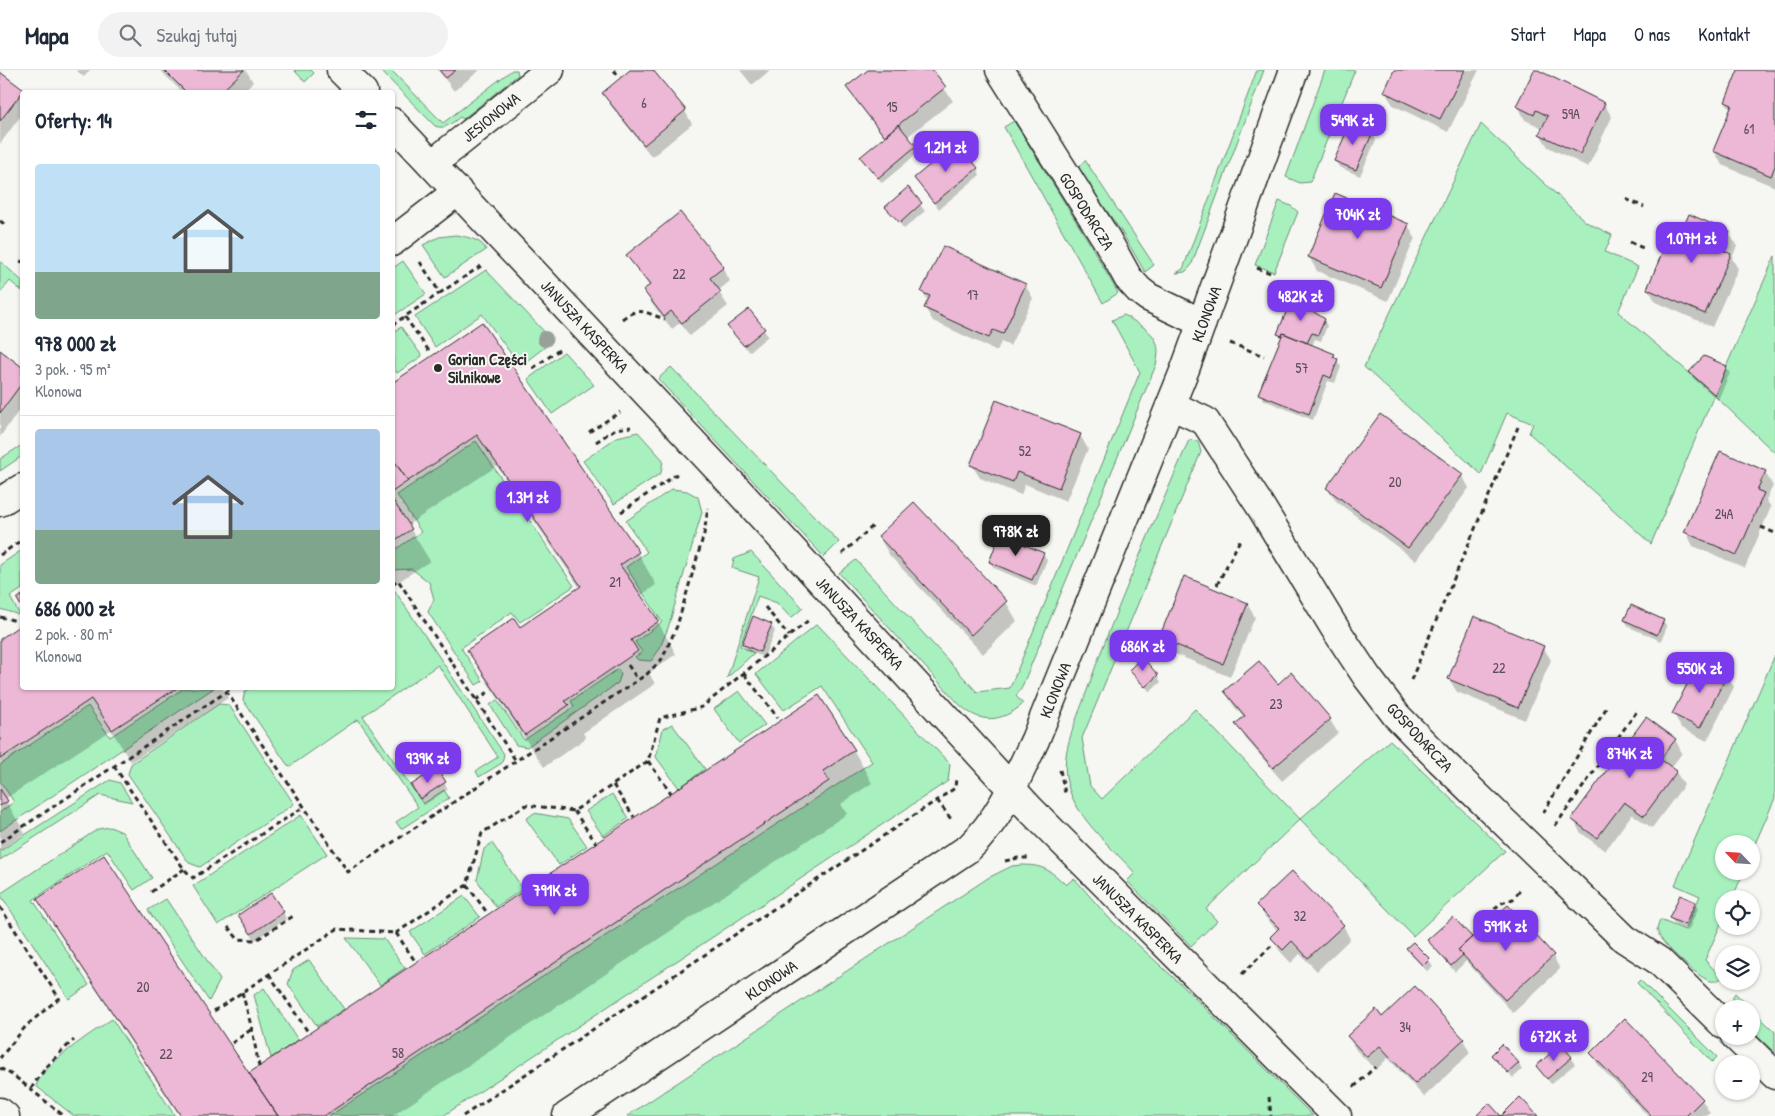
<!DOCTYPE html>
<html lang="pl">
<meta charset="utf-8">
<style>
body{margin:0;font-family:"Patrick Hand",sans-serif;background:#f2f2f3;color:#1f2937;height:100vh;display:flex;flex-direction:column;font-size:19px;white-space:nowrap}
*{box-sizing:border-box;margin:0}
p{font-size:16px;color:#747a83}
.icon{flex:none;width:28px;height:28px;fill:none;stroke:currentColor;stroke-width:2;stroke-linecap:round;stroke-linejoin:round}
.map{position:relative;flex:1;overflow:hidden}
.panel{position:absolute;left:20px;top:20px;width:375px;height:600px;display:flex;flex-direction:column;background:#fff;border-radius:5px;box-shadow:0 1px 4px #0004}
.panel>*{flex:none}
.needle{width:32px;rotate:295deg}
.fabs{position:absolute;left:1715px;top:765px;display:grid;gap:10px}
.fabs a{display:grid;place-items:center;width:45px;height:45px;border-radius:50%;background:#fff;box-shadow:0 1px 4px #0004;font-size:25px}
.price{position:absolute;translate:-50% -42px;padding:0 11px;border-radius:10px;background:#7c3aed;color:#fff;font-size:16px;line-height:32px;filter:drop-shadow(0 1px 2px #0008)}
.price::after{content:'';position:absolute;left:50%;top:30px;width:15px;height:11px;margin-left:-8px;background:inherit;clip-path:polygon(0 0,100% 0,50% 100%)}
.price.current{background:#222;color:#fff}
ul{padding:0;list-style:none}
li{display:grid;align-content:center;gap:10px;height:265px;padding:0 15px}
li+li{border-top:1px solid #e0e1e3}
li span{display:grid;place-items:center;height:155px;border-radius:5px;color:#555}
li>.icon{margin-inline-start:auto}
span .icon{width:90px;height:90px;fill:#fffc;stroke-width:1}
li b{font-size:21px}
h2{display:flex;justify-content:space-between;align-items:center;height:60px;padding:0 15px;font-size:21px}
header{display:flex;align-items:center;gap:30px;box-sizing:border-box;height:70px;padding:0 25px;background:#fff;border-bottom:1px solid #e0e1e3}
header strong{font-size:24px}
nav{display:flex;gap:28px;margin-inline-start:auto;font-size:18px}
.search{width:350px;height:45px;background:#f2f2f3;display:flex;align-items:center;gap:12px;box-sizing:border-box;padding:0 18px;border-radius:28px;color:#747a83;font-size:19px}
.map>svg:first-child{display:block}
</style>
<header>
<strong>Mapa</strong>
<div class="search"><svg class="icon" aria-label="search" viewBox="0 0 24 24"><circle cx="10" cy="10" r="6"/><path d="M15 15l6 6"/></svg>Szukaj tutaj</div>
<nav><a>Start</a><a>Mapa</a><a>O nas</a><a>Kontakt</a></nav>
</header>
<div class="map">
<svg width="1775" height="1046" viewBox="0 0 1775 1046">
<rect width="100%" height="100%" fill="#f6f6f2"/>
<filter id="ink" filterUnits="userSpaceOnUse"><feTurbulence type="fractalNoise" baseFrequency=".02" numOctaves="2"/><feDisplacementMap in="SourceGraphic" scale="10" xChannelSelector="R" yChannelSelector="G"/><feConvolveMatrix kernelMatrix="1 2 1 2 8 2 1 2 1" color-interpolation-filters="sRGB"/></filter>
<g filter="url(#ink)">
<path fill="#a8f1bf" stroke="#6a8e75" d="M294,0H311L314,3L305,12Z
M380,0H391L443,53L512,0H517L518,5L463,49L460,47C452,53 445,60 435,56Z
M1257,0H1264L1191,196L1185,202L1176,203L1183,199Z
M1325,0H1355L1310,112L1300,113L1286,107Z
M1014,51L1089,172L1118,223L1103,233L1004,57Z
M1481,54L1586,152L1612,165L1605,182L1638,197L1618,242L1714,324L1775,186V383L1714,325L1651,474L1529,363L1533,354L1507,343L1481,404L1364,297Z
M1085,90L1154,195L1145,202L1121,161L1077,99Z
M1279,131L1291,136L1298,142L1274,202L1255,195Z
M456,165C466,167 482,169 486,180L445,207L423,175L439,167Z
M0,191L22,211V221L10,211L0,223Z
M403,191L426,224L393,246V198Z
M486,200L553,271L520,296L482,244L435,277L415,247Z
M1124,245C1146,259 1164,265 1156,295L1021,619L1016,626L1023,634C1001,653 979,654 959,634L839,503L856,490L977,622L1010,618L1140,302L1112,250Z
M401,257L422,286L397,303L393,297V262Z
M564,282L594,315L552,344L528,309Z
M671,297L839,472L824,487L658,309Z
M638,362L663,390L661,403L614,434L583,391L617,367Z
M1189,370L1198,371L1201,382L1082,668L1090,716L1102,729L1195,639L1300,749L1390,670L1505,781L1413,866L1300,749L1206,839L1217,851L1191,876L1127,811L1135,803C1110,775 1071,745 1066,706C1062,680 1076,651 1085,626C1115,540 1153,455 1189,370Z
M476,371L574,516L520,552L512,542L461,578L483,611L476,615L428,542L434,529L429,512L412,499L392,500L393,481L421,462L397,425Z
M22,375V386L0,401V389Z
M672,419L687,421L698,427L702,442L668,558L659,580L651,591L638,590L635,587L642,582L635,572L662,552L626,497L647,482L626,451Z
M22,480V519L10,527L20,545L0,539V495Z
M751,482L803,538L791,548L777,533L758,526L740,576L754,583L727,608L759,507L732,498L734,489Z
M395,521L504,684L502,693L479,707L476,701L498,687L438,595L363,646L423,734L444,720L449,728L401,759L396,752L418,737L358,649L289,697L243,630L245,621L251,618H392V523Z
M817,554L950,694L948,711L443,1046H329L872,692L822,616L784,640L756,604Z
M1775,585V728L1751,783V774H1724V801H1744L1732,829H1724V847L1705,890L1722,908C1718,910 1715,912 1711,911C1701,910 1668,879 1662,870C1659,867 1658,862 1657,859L1660,850L1685,860L1700,826L1675,815Z
M618,599L621,604L618,613L527,677L516,675L490,635L497,630L524,670L574,637L571,631Z
M184,618H214L0,761V742L14,732L0,711V695L88,636L110,667Z
M739,621L765,655L739,673L714,639Z
M219,634L229,635L294,734L200,797L189,793L128,704L131,694Z
M672,654L705,699L679,718L656,687L663,659Z
M110,710L120,713L132,732L100,725L0,790V781Z
M612,724L629,748L603,766L586,741Z
M534,743L568,749L587,776L559,795L526,749Z
M301,745L327,784L218,855L193,816Z
M110,757L122,762L152,808L134,820L107,780L33,830L89,915L69,929L0,824L98,759Z
M492,773L523,819L496,837L477,810L484,779Z
M1023,795C1044,795 1051,801 1066,815L1074,808L1108,847L1187,920L1313,1046H627L988,808L1012,796Z
M464,826L480,847L425,884L410,862Z
M166,829L220,910L209,931L148,840Z
M346,868L384,869L405,898L380,915Z
M309,890L344,939L317,956L288,914L293,900Z
M1640,910L1717,987L1712,992L1637,913Z
M264,918L298,970L271,988L254,925Z
M1735,923L1775,962V983L1751,960V939H1733V927Z
M112,949L175,1046H74L36,1016C44,993 92,963 112,949Z"/>
<path fill="#0003" d="M76,0H90L84,7Z
M160,0H246L253,12L242,22H182Z
M438,0H480L454,21Z
M632,0H652L685,41L692,54L652,87L611,36L604,23Z
M740,0H771L752,15Z
M870,0H931L953,31L907,67L918,83L882,113L861,87L885,68L856,31L848,18Z
M1396,0H1479L1448,62L1393,35L1385,22Z
M1740,0H1775V117L1722,95L1714,81L1731,41L1726,32Z
M0,3L24,22L22,44L0,74Z
M1604,34L1612,47L1588,97L1548,77L1540,64L1543,58L1525,50L1518,36Z
M1372,63L1376,70L1360,106L1339,97L1335,91Z
M977,98L980,105L939,139L915,108Z
M908,119L925,141L904,159L887,137Z
M1408,155L1415,168L1388,231L1317,201L1309,187Z
M1729,163L1737,176L1732,188L1738,199L1712,257L1656,232L1648,219L1682,165Z
M628,185L723,198L730,211L718,221L728,236L690,266L680,253L672,259L652,234L645,221L650,217L636,198Z
M1025,215L1033,228L1010,276L1001,272L997,281L933,251L925,238L928,232L923,222Z
M749,240L768,266L749,282L733,262Z
M1324,250L1327,256L1321,271L1315,269L1312,276L1334,285L1341,297L1335,313L1328,311L1313,350L1264,330L1260,324L1282,269L1279,264Z
M482,253L638,483L656,515L640,526L658,552L676,584L649,603L655,614L583,663L586,668L544,697L487,612L468,580L519,559L580,518L497,396L408,455L430,491L392,516V314Z
M0,282L22,299V336L0,367Z
M1726,297L1730,303L1718,330L1694,309L1690,303Z
M1080,365L1088,379L1066,431L1025,414L1021,425L980,408L972,395Z
M1765,402L1773,416L1766,430L1771,437L1745,498L1693,476L1686,462Z
M1462,405L1469,418L1416,491L1336,431L1328,418Z
M913,434L1006,532L1017,551L983,584L890,486L879,467Z
M1043,484L1047,490L1036,516L994,498L990,492Z
M1247,534L1255,547L1230,607L1168,581L1160,568Z
M1625,550H1663L1667,557L1661,571L1629,557Z
M22,555V618H222L228,628L131,692L111,660L5,729L25,763L0,781V570Z
M771,555L775,561L764,587L747,581L743,574Z
M1543,577L1551,590L1525,650L1457,622L1449,609Z
M1131,600L1157,605L1161,612L1150,622Z
M1727,604L1734,617L1707,671L1681,658L1674,644Z
M1278,616L1330,650L1338,663L1282,711L1245,668L1237,654L1244,648L1233,635L1225,621Z
M819,627L854,681L872,713L841,734L847,744L392,1046H180L58,862L39,830L249,1005Z
M1675,669L1682,683L1671,698L1676,702L1684,715L1652,758L1632,744L1605,781L1580,762L1573,749Z
M436,700L448,719L424,735L416,722Z
M1695,833L1698,839L1688,861L1675,855L1671,848Z
M1258,835L1343,855L1350,869L1317,901L1300,884L1291,893L1279,880L1272,867L1278,861L1266,848Z
M283,842L286,849L255,870L243,852Z
M1453,849L1472,869L1553,886L1560,899L1513,943L1466,891L1455,902L1433,877L1429,871Z
M1413,874L1429,890L1433,896L1427,901L1411,885L1408,879Z
M1382,948L1463,969L1470,983L1424,1027L1388,988L1376,1000L1356,980L1348,966Z
M1561,976L1575,994L1551,1014L1537,996Z
M1591,983L1702,1030L1710,1043L1707,1046H1648L1599,996Z
M1493,985L1518,993L1522,1000L1513,1008L1497,991Z"/>
<path fill="#ecb8d5" stroke="#2b2b2b" d="M164,0H244L221,22H186Z
M439,0H456L446,8Z
M630,0H653L686,40L644,75L602,23Z
M868,0H933L946,17L884,66L846,17Z
M1394,0H1465L1440,49L1384,22Z
M1534,0H1538L1605,33L1580,84L1539,64L1548,46L1536,40L1534,45L1516,36Z
M1738,0H1775V96L1771,106L1713,81L1732,35L1725,32Z
M0,2L24,20L0,51Z
M1350,53L1373,62L1356,100L1334,91Z
M899,55L916,76L878,108L860,87Z
M957,72L978,98L934,133L914,108Z
M908,117L922,133L900,153L885,137Z
M1335,123L1409,154L1381,218L1308,187Z
M680,142L724,197L710,208L721,222L682,253L671,241L664,247L643,220L650,215L626,185Z
M1689,144L1730,162L1722,180L1731,184L1705,244L1647,219L1672,159L1681,163Z
M943,176L1026,214L1003,264L993,260L989,268L924,238L930,226L921,222Z
M1292,228L1325,249L1318,265L1312,263L1307,273L1283,263L1282,266L1277,264Z
M749,239L765,259L744,276L727,256Z
M482,252L639,482L620,495L659,551L631,570L638,581L565,631L569,635L525,665L467,580L514,548L520,557L581,516L477,365L408,411L392,388V313Z
M1283,263L1335,284L1333,287L1338,289L1331,308L1324,305L1309,344L1258,324Z
M0,280L22,297V313L0,343Z
M1704,286L1727,296L1715,325L1689,302Z
M996,330L1081,364L1059,418L1017,402L1013,412L970,395Z
M1380,344L1463,404L1408,478L1326,418Z
M1720,381L1766,401L1757,420L1764,423L1737,485L1684,462Z
M392,388L408,411L392,422Z
M392,429L412,459L392,472Z
M914,432L1007,531L971,565L878,466Z
M1000,464L1044,483L1032,510L989,492Z
M1184,506L1248,533L1223,594L1159,568Z
M22,525V538L17,529Z
M1631,535L1664,550L1657,565L1624,550Z
M753,546L772,554L760,582L742,574Z
M1474,546L1544,576L1518,638L1448,609Z
M22,554V618H177L112,660L91,629L0,689V569Z
M1142,587L1158,605L1145,617L1129,600Z
M1700,589L1728,603L1700,658L1672,644Z
M1259,591L1278,614L1291,602L1331,649L1273,698L1235,654L1245,646L1224,621Z
M819,625L855,680L823,701L829,711L324,1046H278L249,1003Z
M1646,647L1676,669L1660,689L1677,701L1644,746L1624,732L1597,768L1571,749Z
M437,698L446,712L420,729L411,715Z
M0,719L8,731L0,736Z
M104,785L249,1003L278,1046H181L37,829Z
M1292,801L1344,855L1308,888L1292,871L1283,880L1270,867L1279,858L1256,835Z
M271,823L284,842L251,864L238,845Z
M1680,825L1696,832L1685,855L1669,848Z
M1508,835L1554,885L1505,930L1458,880Z
M1453,847L1472,867L1458,880L1463,885L1451,896L1427,870Z
M1413,872L1430,889L1423,896L1406,878Z
M1415,916L1464,969L1415,1014L1380,976L1367,987L1347,966L1376,939L1382,947Z
M1625,948L1703,1029L1686,1046H1652L1590,983Z
M1502,974L1519,993L1508,1003L1491,985Z
M1561,974L1572,987L1547,1009L1536,996Z
M1520,1027L1538,1046H1476L1489,1033L1501,1046Z"/>
<g fill="none" stroke-linecap="round" stroke-linejoin="round">
<defs>
<path id="street" d="M341,0L363,22
M1000,0L1107,170L1128,208L1139,220L1148,227L1202,253
M392,52L734,416L1030,739L1337,1046
M432,94L550,0
M392,172L458,121
M1171,335L1205,351L1259,434L1334,557L1367,607L1396,645L1440,690L1625,869L1659,891L1724,955
M0,432L22,418
M1735,966L1775,1005
M0,1042L5,1046
M567,1046L969,778C1000,749 1017,708 1035,670L1185,299L1294,0"/>
</defs>
<use href="#street" stroke="#2b2b2b" stroke-width="31"/>
<path stroke="#2b2b2b" stroke-width="3" stroke-dasharray="5 4" stroke-linecap="butt" d="M614,0L617,4
M1626,129L1644,137
M0,151L3,153L0,157
M1630,172L1645,179
M420,192L440,223L481,196
M21,193L22,190
M1257,198L1273,204
M405,247L429,281
M622,249C640,235 647,244 665,249
M392,255L440,223
M1230,273L1264,286
M533,298L559,280
M589,362L620,342
M596,372L615,359L631,357
M621,442L677,404
M1761,457L1775,463
M842,484L874,455
M0,485L22,470
M392,514L398,510L516,691
M1217,515L1241,468
M765,537L789,566
M0,547L17,551
M628,595L638,610
M744,604L778,648
M1411,610L1518,357
M226,621L348,802L647,604L662,589L677,556L704,464L708,438
M476,630L490,621
M648,691L671,723
M114,696L184,799L193,808L304,737
M1060,700L1065,723
M613,715L634,747
M937,730L951,749
M574,741L596,773
M1543,743L1608,635
M1555,756L1637,641
M0,772L232,618
M1005,791L1018,788H1030
M467,815L488,844
M151,822L184,799
M0,837L59,928L26,956L0,988
M1489,846L1499,834L1513,829L1522,818
M228,857L238,869L256,870L295,845
M396,863L415,891
M269,904L308,962
M1242,904L1271,876
M242,922L252,959L259,997
M214,941L337,859L396,863L467,815L482,763L526,735L574,741L648,691L660,648L702,637L810,549
M232,973L252,959
M0,998L14,1006L64,1046
M1354,1017L1375,997
M31,1019C42,1000 57,985 74,970
M1269,1027L1271,1046
M463,1046L955,718L956,708"/>
<use href="#street" stroke="#f6f6f2" stroke-width="28"/>
</g>
<circle fill="#97a199" cx="545" cy="269" r="8"/>
</g>
<circle fill="#2b2b2b" stroke="#f6f6f2" stroke-width="2" cx="438" cy="298" r="5"/>
<g text-anchor="middle" dominant-baseline="central" stroke-width="4" stroke-linejoin="round" paint-order="stroke">
<g font-size="14" fill="#5b4e56">
<text x="644" y="32">6</text>
<text x="892" y="36">15</text>
<text x="1571" y="43">59A</text>
<text x="1749" y="58">61</text>
<text x="679" y="203">22</text>
<text x="973" y="224">17</text>
<text x="1302" y="297">57</text>
<text x="1025" y="380">52</text>
<text x="1395" y="411">20</text>
<text x="1724" y="443">24A</text>
<text x="615" y="511">21</text>
<text x="1499" y="597">22</text>
<text x="1276" y="633">23</text>
<text x="1300" y="845">32</text>
<text x="143" y="916">20</text>
<text x="1405" y="956">34</text>
<text x="398" y="982">58</text>
<text x="166" y="983">22</text>
<text x="1647" y="1006">29</text>
</g>
<g font-size="16" fill="#2b2b2b" stroke="#f6f6f2">
<text transform="translate(491 47) rotate(-39)">JESIONOWA</text>
<text transform="translate(1087 141) rotate(58)">GOSPODARCZA</text>
<text transform="translate(1206 244) rotate(-70)">KLONOWA</text>
<text transform="translate(585 256) rotate(47)">JANUSZA KASPERKA</text>
<text transform="translate(860 553) rotate(47)">JANUSZA KASPERKA</text>
<text transform="translate(1055 620) rotate(-68)">KLONOWA</text>
<text transform="translate(1420 667) rotate(47)">GOSPODARCZA</text>
<text transform="translate(1138 848) rotate(45)">JANUSZA KASPERKA</text>
<text transform="translate(771 910) rotate(-34)">KLONOWA</text>
</g>
<g font-size="16" font-weight="bold" fill="#2b2b2b" stroke="#f6f6f2" text-anchor="start">
<text x="448" y="289">Gorian Części<tspan x="448" dy="18">Silnikowe</tspan></text>
</g>
</g>
</svg>
<div class="fabs">
<a><svg class="needle" viewBox="-14 -14 28 28"><path d="M0-13l5 13h-10z" fill="#e53935"/><path d="M0 13l5-13h-10z" fill="#747a83"/></svg></a>
<a><svg class="icon" aria-label="locate" viewBox="0 0 24 24"><circle cx="12" cy="12" r="6"/><path d="M12 2v4M12 18v4M2 12h4M18 12h4"/></svg></a>
<a><svg class="icon" aria-label="layers" viewBox="0 0 24 24"><path d="M12 4l9 5-9 5-9-5zM3 14l9 5 9-5"/></svg></a>
<a>+</a>
<a>−</a>
</div>
<b class="price" style="left:1353px;top:76px">549K zł</b>
<b class="price" style="left:946px;top:103px">1.2M zł</b>
<b class="price" style="left:1358px;top:170px">704K zł</b>
<b class="price" style="left:1692px;top:194px">1.07M zł</b>
<b class="price" style="left:1301px;top:252px">482K zł</b>
<b class="price" style="left:528px;top:453px">1.3M zł</b>
<b class="price current" style="left:1016px;top:487px">978K zł</b>
<b class="price" style="left:1143px;top:602px">686K zł</b>
<b class="price" style="left:1700px;top:624px">550K zł</b>
<b class="price" style="left:1630px;top:709px">874K zł</b>
<b class="price" style="left:428px;top:714px">939K zł</b>
<b class="price" style="left:555px;top:846px">791K zł</b>
<b class="price" style="left:1506px;top:882px">591K zł</b>
<b class="price" style="left:1554px;top:992px">672K zł</b>
<section class="panel">
<h2>Oferty: 14<svg class="icon" aria-label="filters" viewBox="0 0 24 24"><path d="M4 7h16M4 17h16"/><circle cx="9" cy="7" r="2"/><circle cx="15" cy="17" r="2"/></svg></h2>
<ul>
<li><span style="background:linear-gradient(#bfe0f5 70%,#7fa58c 0)"><svg class="icon" aria-label="home" viewBox="0 0 24 24"><path d="M3 11l9-7 9 7M6 9v11h12V9"/></svg></span><div><b>978 000 zł</b><p>3 pok. · 95 m²</p><p>Klonowa</p></div></li>
<li><span style="background:linear-gradient(#a9c7e8 65%,#7fa58c 0)"><svg class="icon" aria-label="home" viewBox="0 0 24 24"><path d="M3 11l9-7 9 7M6 9v11h12V9"/></svg></span><div><b>686 000 zł</b><p>2 pok. · 80 m²</p><p>Klonowa</p></div></li>
</ul>
</section>
</div>
